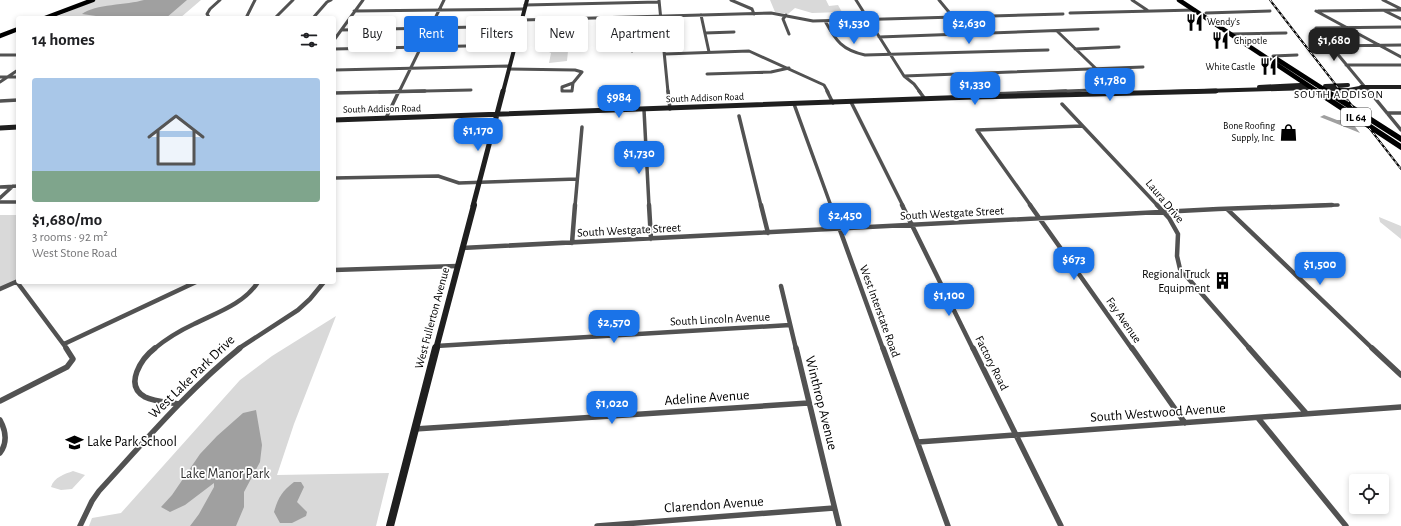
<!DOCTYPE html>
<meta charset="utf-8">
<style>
body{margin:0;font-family:"Alegreya Sans",sans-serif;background:#f6f6f6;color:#202124;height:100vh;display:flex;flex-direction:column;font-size:15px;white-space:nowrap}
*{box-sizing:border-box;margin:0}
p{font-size:13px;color:#757577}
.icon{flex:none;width:22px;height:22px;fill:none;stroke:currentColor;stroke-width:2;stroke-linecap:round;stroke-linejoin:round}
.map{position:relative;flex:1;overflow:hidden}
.panel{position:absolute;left:16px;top:16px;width:320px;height:268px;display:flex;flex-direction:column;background:#fff;border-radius:4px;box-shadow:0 2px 6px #0003}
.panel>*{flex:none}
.guide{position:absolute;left:348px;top:16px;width:380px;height:36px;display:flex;gap:8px}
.controls{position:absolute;left:1349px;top:474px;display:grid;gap:8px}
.controls a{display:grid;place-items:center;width:40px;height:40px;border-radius:4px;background:#fff;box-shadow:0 2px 6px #0003;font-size:20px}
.price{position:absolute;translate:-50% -34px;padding:0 9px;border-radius:8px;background:#1a73e8;color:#fff;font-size:13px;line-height:26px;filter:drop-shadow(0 1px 2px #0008)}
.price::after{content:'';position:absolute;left:50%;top:24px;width:12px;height:9px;margin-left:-6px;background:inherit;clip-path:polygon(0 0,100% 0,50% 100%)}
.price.on{background:#222;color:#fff}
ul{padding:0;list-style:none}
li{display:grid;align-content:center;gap:8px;height:212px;padding:0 16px}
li+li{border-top:1px solid #e0e0e0}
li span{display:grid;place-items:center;height:124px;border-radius:4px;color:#555}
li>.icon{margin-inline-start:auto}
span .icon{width:72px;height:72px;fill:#fffc;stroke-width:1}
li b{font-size:17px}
h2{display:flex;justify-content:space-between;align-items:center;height:48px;padding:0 16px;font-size:17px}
.tag{padding:0 14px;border-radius:4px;background:#fff;box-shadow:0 2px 6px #0003;font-size:14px;line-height:36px}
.tag.on{background:#1a73e8;color:#fff}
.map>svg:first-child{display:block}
</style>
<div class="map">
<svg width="1401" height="526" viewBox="0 0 1401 526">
<rect width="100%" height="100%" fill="#fff"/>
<path fill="#d9d9d9" d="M96,0H201L180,18H74L58,16Z
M770,0H826L829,6L838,5L842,12L812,13L795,8L788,14L775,12Z
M550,50L568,51L567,61L549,63L551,53L547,51Z
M0,215H18V280L0,288Z
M1379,217L1401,226V239L1380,222Z
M336,316L294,424L277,475L389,473L376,526H89L92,518L121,513L240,380L272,356Z
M73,471L85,475L72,489L61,490L51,487C54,477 65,474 73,471Z"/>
<path fill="#a0a0a0" d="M144,0H187L166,18H110L82,14C95,4 127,5 144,0Z
M1324,115L1337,120H1350L1360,133L1320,117Z
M256,410L262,445L260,462L244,492V507L236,526H190L199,514L214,487V483L185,505L170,512L161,507L172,495L200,454L217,436L243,413Z
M294,482H301L304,487L297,502L307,512L306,516L292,523H280L274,512C278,498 282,491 294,482Z"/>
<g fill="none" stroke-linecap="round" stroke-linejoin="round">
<path stroke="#525252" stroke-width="3" d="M659,0L668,92
M731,0L752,9L754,14
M856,0L904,76L914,84L920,92
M939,0L953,17
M1132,0L1147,10
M1383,0L1401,9
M525,5L659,2
M354,11L524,9
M1316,11L1401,57
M1318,11L1401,10
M1385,11L1401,19
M1070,13L1195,10
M1206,13L1270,11
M701,15L709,52
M786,15L783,19L789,34
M209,17L207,14L210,9L220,0
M246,18L255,0
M275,18L293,0
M313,18L327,2L331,0
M522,20L771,13L813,21L1063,14
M825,21C836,41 842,50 865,55L1048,50
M1316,28L1369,92
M1316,28L1401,27
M341,30L520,26
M1057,31L1117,89
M705,33L734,32
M1230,34L1286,33
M879,37L1098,29
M334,40L363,0
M636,44L664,43
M1330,46L1401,45
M334,49L515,45
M1075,49L1119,47
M632,51L636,47V37L633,35
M665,54L749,51L824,85L828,92
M0,55H18
M1273,56L1297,55
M1346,65H1401
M509,69L575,70L582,72L573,83
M334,70L509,66
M707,74L771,72L789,68
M904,76L1143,67
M0,77H18
M0,82L18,70
M573,83L572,91H562V87Z
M379,92L471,90
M399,92L444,0
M1041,92L1117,89"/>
<path stroke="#525252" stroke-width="3.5" d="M668,91L670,109
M827,91L833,103
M919,91L925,99
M1369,91L1401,130
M334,93L425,91
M991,94L1066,91
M0,101L18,100
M851,102L903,206
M794,104L831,206
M1062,104L1158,206
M644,110L649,206
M1387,113H1401
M739,116L761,206
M386,118L399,91
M977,130L1031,206
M977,130L1082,126
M334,178L438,176L459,183L577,179
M0,187L18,186
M0,198L13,186
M0,202H18
M575,206L582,127
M1302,206L1338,205"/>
<path stroke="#525252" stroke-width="4.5" d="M649,205L651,239
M761,205L768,233
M831,205L883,349
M902,205L973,349
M1030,205L1132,349
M1157,205L1169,218L1178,234L1177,256L1180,269L1250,349
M1227,209L1373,349
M572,243L575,205
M462,248L1218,209L1332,205
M334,270L457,266
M17,282L67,349
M781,286L796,349
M0,289L18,281
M64,344L196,282
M436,346L790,325
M154,349C166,339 179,331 194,324C216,313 244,304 258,282
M238,349L298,310L310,299L324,282"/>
<path stroke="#525252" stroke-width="5.5" d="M155,348C142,358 123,385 145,397C155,402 168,402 179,404
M796,348L839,526
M883,348L948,526
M973,348L1061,526
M1132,348L1185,423
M1249,348L1306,413
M1372,348L1401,375
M0,401L67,367L73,359L66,348
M1258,418L1346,526
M0,420C6,431 8,442 0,453
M415,429L808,403
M918,442L1401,407
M80,526L92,501L99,491C144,442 188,390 240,348
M597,526L834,508"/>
<path stroke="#1f1f1f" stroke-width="4" d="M1325,86L1348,85
M1259,87L1300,85L1308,87
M1361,87H1401
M1321,88L1349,90L1365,87
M503,92L527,0
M1170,92L1311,88"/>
<path stroke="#1f1f1f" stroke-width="5" d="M334,120L973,97L1216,91
M0,128L18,127
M473,206L503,91"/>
<path stroke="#1f1f1f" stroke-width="6" d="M436,349L474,205"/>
<path stroke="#1f1f1f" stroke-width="8" d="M390,526L436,348"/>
<path stroke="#000" stroke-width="4.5" d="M1179,0L1318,92
M45,18L93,0
M0,36L18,29
M1275,58L1328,92"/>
<path stroke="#000" stroke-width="5.5" d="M1316,91L1401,147
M1326,91L1401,139"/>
<defs>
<path id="rail" d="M1270,0L1401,169"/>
</defs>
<use href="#rail" stroke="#000" stroke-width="2"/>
<use href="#rail" stroke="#fff" stroke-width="1" stroke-dasharray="3" stroke-linecap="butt"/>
</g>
<defs>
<symbol id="restaurant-bare" viewBox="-9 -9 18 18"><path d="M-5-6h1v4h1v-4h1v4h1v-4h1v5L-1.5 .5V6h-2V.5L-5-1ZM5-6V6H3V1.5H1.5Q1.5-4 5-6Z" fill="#000" stroke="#fff" stroke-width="2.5" paint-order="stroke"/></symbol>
<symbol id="shop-bare" viewBox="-9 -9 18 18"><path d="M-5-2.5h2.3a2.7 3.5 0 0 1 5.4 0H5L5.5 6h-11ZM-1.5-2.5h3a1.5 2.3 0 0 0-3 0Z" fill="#000" stroke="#fff" stroke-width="2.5" paint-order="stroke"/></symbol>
<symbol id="building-bare" viewBox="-9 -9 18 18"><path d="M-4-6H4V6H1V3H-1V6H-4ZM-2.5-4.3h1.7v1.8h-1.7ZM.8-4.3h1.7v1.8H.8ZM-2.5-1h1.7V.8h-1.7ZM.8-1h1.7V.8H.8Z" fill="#000" stroke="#fff" stroke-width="2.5" paint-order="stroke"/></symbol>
<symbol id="school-bare" viewBox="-9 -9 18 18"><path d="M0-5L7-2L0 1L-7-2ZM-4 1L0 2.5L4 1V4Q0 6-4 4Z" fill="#000" stroke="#fff" stroke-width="2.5" paint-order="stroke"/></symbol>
</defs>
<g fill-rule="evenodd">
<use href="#restaurant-bare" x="1182" y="10" width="25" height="25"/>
<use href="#restaurant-bare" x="1208" y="28" width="25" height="25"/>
<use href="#restaurant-bare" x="1256" y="54" width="25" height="25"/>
<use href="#shop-bare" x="1276" y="120" width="25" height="25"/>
<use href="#building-bare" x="1210" y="268" width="25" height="25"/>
<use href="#school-bare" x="62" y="430" width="25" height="25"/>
</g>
<g text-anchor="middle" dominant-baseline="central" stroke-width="3.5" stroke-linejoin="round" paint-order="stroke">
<g font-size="10" fill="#000" stroke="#fff" text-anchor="start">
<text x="1207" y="22">Wendy's</text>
<text x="1234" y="41">Chipotle</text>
<text x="1255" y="67" text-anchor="end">White Castle</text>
<text x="1275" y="126" text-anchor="end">Bone Roofing<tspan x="1275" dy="12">Supply, Inc.</tspan></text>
</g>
<g font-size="10" fill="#000" stroke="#fff">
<text transform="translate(705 98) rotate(-2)">South Addison Road</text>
<text transform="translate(382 109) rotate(-1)">South Addison Road</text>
</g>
<g font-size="11" letter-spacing="1" fill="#000" stroke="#fff">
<text x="1339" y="94">SOUTH ADDISON</text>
</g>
<rect fill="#fff" stroke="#4c4c4c" stroke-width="1" x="1341" y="108" width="30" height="18" rx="3"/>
<g font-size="11" font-weight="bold" fill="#000">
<text x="1356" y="117">IL 64</text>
</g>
<g font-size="12" fill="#000" stroke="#fff">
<text transform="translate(1165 201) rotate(50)">Laura Drive</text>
<text transform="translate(952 213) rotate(-3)">South Westgate Street</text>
<text transform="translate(629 230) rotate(-3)">South Westgate Street</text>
<text transform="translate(880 311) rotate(70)">West Interstate Road</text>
<text transform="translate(432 318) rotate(-75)">West Fullerton Avenue</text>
<text transform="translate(720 319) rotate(-3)">South Lincoln Avenue</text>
<text transform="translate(1124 320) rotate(55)">Fay Avenue</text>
<text transform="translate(992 363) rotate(63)">Factory Road</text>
</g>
<g font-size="12" fill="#000" stroke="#fff" text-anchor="end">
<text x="1210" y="274">Regional Truck<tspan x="1210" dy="14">Equipment</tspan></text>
</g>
<g font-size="14" fill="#000" stroke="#fff">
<text transform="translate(192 377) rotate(-44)">West Lake Park Drive</text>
<text transform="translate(707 398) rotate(-4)">Adeline Avenue</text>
<text transform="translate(821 403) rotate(76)">Winthrop Avenue</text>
<text transform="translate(1158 413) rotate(-4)">South Westwood Avenue</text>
<text transform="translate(714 505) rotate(-4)">Clarendon Avenue</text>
</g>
<g font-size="14" fill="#000" stroke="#fff" text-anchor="start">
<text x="87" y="442">Lake Park School</text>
</g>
<g font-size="14" fill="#303030" stroke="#fff">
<text x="225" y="474">Lake Manor Park</text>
</g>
</g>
</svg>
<div class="controls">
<a><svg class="icon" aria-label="locate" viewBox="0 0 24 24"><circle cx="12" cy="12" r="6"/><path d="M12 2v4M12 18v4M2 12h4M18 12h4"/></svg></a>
</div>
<b class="price" style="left:854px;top:45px">$1,530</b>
<b class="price" style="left:969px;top:45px">$2,630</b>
<b class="price on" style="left:1334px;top:62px">$1,680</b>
<b class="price" style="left:1110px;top:102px">$1,780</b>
<b class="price" style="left:975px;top:106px">$1,330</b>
<b class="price" style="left:619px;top:119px">$984</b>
<b class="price" style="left:478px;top:152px">$1,170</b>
<b class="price" style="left:639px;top:175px">$1,730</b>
<b class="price" style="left:845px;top:237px">$2,450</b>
<b class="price" style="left:1074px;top:281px">$673</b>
<b class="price" style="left:1320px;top:286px">$1,500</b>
<b class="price" style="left:949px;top:317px">$1,100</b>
<b class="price" style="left:614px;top:344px">$2,570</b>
<b class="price" style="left:612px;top:425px">$1,020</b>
<div class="guide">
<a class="tag">Buy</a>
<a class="tag on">Rent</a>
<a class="tag">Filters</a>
<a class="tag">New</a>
<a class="tag">Apartment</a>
</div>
<section class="panel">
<h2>14 homes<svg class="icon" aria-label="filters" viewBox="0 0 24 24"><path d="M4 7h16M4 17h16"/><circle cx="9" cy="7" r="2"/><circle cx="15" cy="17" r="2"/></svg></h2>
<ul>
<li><span style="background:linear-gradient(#a9c7e8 75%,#7fa58c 0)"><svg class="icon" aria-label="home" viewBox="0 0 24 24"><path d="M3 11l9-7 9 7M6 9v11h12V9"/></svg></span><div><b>$1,680/mo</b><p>3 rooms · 92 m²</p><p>West Stone Road</p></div></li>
</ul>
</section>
</div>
